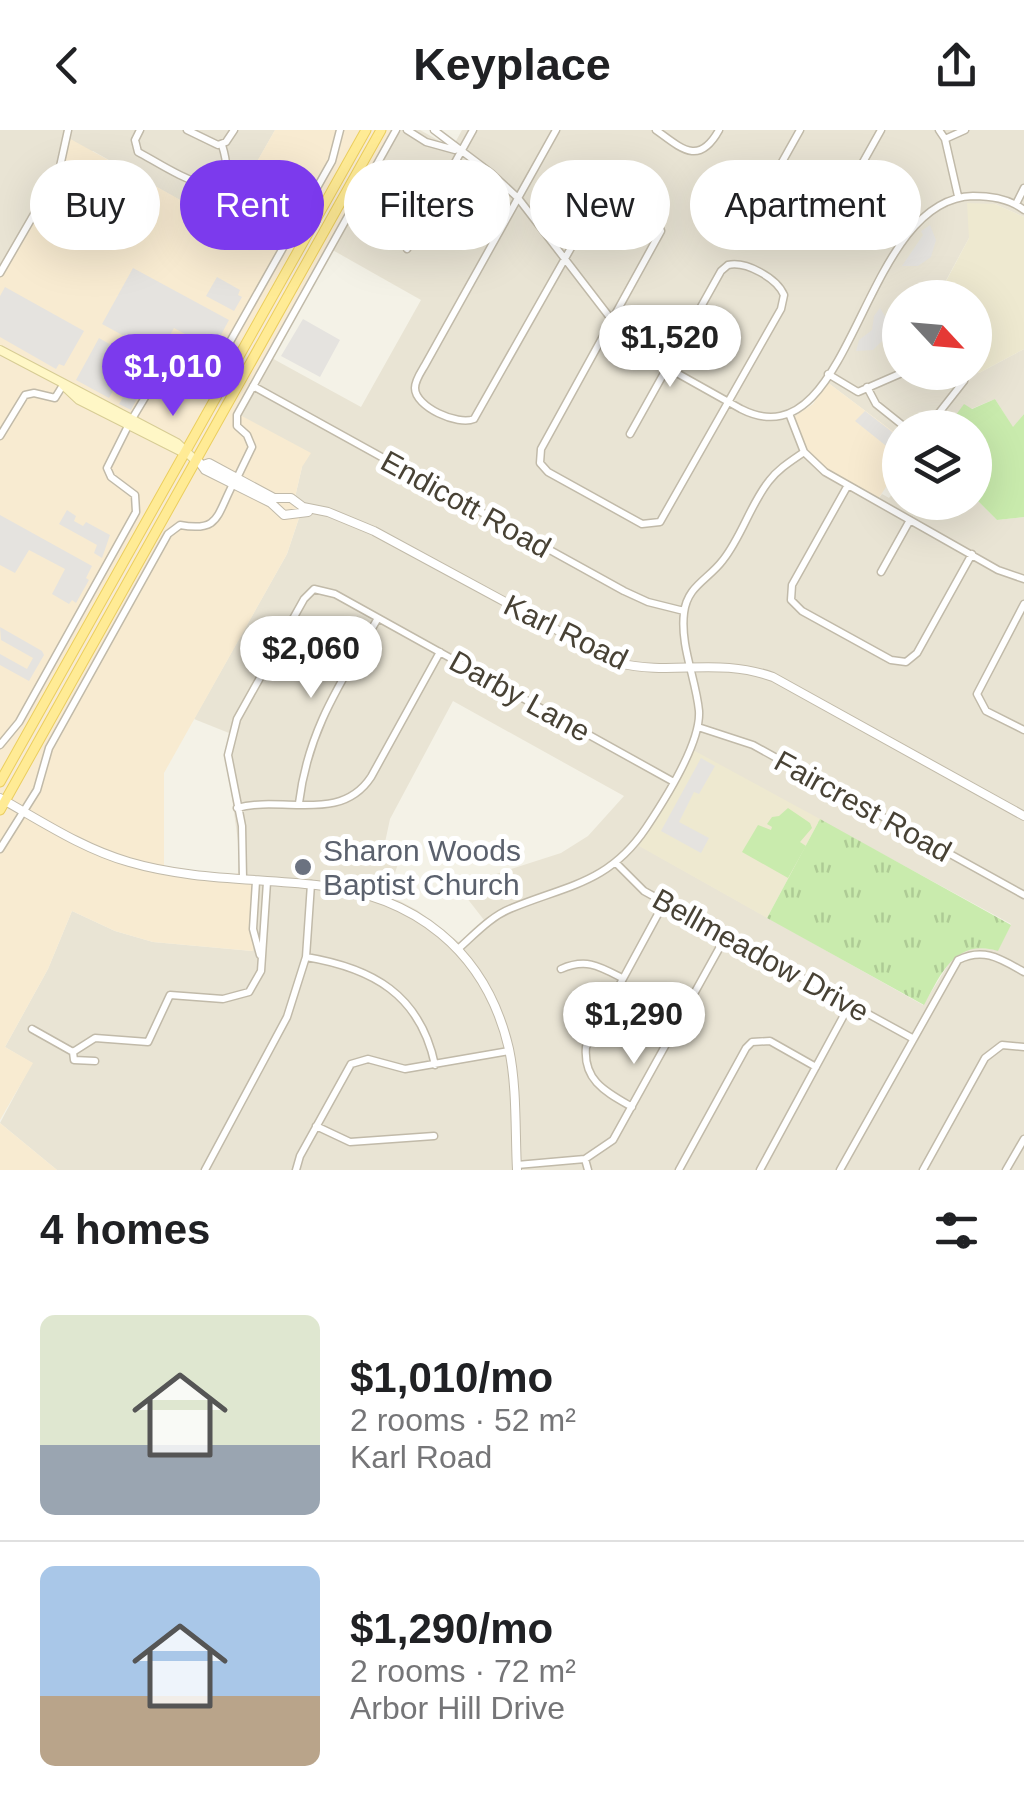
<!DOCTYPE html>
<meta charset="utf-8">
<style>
body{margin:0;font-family:Arial,sans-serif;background:#f2f2f2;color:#202124;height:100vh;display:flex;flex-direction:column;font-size:38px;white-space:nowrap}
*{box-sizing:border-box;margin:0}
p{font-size:32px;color:#757577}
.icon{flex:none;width:55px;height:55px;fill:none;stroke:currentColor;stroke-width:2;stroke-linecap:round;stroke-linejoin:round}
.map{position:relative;height:1040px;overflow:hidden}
.drawer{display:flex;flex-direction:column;background:#fff;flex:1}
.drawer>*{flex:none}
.guide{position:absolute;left:30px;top:30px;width:965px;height:90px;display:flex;gap:20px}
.needle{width:65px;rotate:116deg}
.fabs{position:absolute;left:882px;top:150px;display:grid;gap:20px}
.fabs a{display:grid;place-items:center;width:110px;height:110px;border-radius:50%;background:#fff;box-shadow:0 10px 40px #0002;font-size:50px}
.price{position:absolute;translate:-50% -85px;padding:0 22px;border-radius:35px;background:#fff;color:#222;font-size:32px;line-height:65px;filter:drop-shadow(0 2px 5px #0008)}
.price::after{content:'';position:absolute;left:50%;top:60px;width:30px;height:22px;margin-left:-15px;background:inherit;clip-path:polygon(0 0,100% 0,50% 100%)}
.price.selected{background:#7c3aed;color:#fff}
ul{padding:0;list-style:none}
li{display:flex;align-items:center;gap:30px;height:250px;padding:0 40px}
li+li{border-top:2px solid #e0e0e0}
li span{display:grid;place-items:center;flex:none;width:280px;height:200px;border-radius:15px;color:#555}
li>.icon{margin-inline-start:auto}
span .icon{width:120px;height:120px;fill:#fffc;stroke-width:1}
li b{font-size:42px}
h2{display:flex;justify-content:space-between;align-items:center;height:120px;padding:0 40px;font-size:42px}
.tag{padding:0 35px;border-radius:45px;background:#fff;box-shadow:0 10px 40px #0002;font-size:35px;line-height:90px}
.tag.selected{background:#7c3aed;color:#fff}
header{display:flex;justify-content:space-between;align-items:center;height:130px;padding:0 40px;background:#fff;font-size:45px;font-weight:600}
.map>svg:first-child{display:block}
</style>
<header><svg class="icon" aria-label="back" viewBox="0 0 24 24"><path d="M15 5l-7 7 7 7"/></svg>Keyplace<svg class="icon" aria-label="share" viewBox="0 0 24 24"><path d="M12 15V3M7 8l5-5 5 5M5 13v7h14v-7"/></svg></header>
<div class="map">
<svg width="1024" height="1040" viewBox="0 0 1024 1040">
<defs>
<pattern id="grass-tufts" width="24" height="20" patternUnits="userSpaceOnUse" patternTransform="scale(2.5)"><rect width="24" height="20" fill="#c9ebad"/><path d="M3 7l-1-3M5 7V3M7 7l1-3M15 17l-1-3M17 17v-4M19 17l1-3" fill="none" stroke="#aecb95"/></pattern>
</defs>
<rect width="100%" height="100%" fill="#f4f2e7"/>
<path fill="#e9e4d4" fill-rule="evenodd" d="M0,0H275L222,94L93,21L59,41L0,143Z
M393,0H420L452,18L462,0H1024V87L995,74L969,108L937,167L900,168V242H975V238L979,243L1024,219V284L1013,298L995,269L971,279L948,297L900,298V307L827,252L803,282L877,371L882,364L889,368L900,355V372H975V368L997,390L1024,387V1040H57L0,993L32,933L5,917L48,839L72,781L115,801L153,812L252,821L260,753L238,743L239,719L227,631L229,603L194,589L287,424L302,379L293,376L302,337L237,283L268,226L361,277L421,170L329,118ZM453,571L624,666L588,706L561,723L496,744L463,763L484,790L460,813L417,780L388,765L401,724L384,717L390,689ZM693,621L1011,794L998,820L973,817L953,827L923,875L640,716Z"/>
<path fill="#f8ebd1" d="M275,0H393L238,284L311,323L302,337L293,376L302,379L287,424L164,643V739L232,746L238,743L260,753L253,821L153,812L115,801L72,781L48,839L5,917L33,933L0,990V143L59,41L65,6L222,93Z
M827,252L900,307V346L888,354L876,372L825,343L802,320L788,291L813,274Z
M0,993L57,1040H0Z"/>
<path fill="#eee9d0" d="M967,73L995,74L1024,87V219L979,243L975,238V168H937L969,108Z
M693,620L820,689L767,788L639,716Z"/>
<path fill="url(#grass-tufts)" d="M820,689L1011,795L998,821C955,808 941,844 924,875L767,788Z"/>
<path fill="#c9ebad" d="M995,269L1013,297L1024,284V387L997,390L975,368V298L947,297L964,274L972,279Z
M788,678L810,693L812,698L800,712L806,716L788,748L742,722L758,695L771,700L772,697L767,694L772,687L779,686Z"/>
<path fill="#e5e3df" d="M930,95L936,110L931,127L918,136H902L923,105L921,101Z
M133,138L229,190L216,214L210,211L207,216L174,198L159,225L102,194Z
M217,147L240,160L238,165L242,167L234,181L206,166Z
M5,157L84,201L64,236L59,234L56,239L0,207V166Z
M880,178L888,191L887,206L873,220L856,221L859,210L872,200L874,186Z
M303,189L340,210L320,247L281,226Z
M99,208L153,239L131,280L119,274L132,251L122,245L109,268L76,250Z
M865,281L900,308V327L855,291Z
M67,380L76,386L74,391L83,396L86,392L110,405L102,428L94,423L97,415L59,394Z
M0,385L92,436L86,448L89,450L76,473L72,470L69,474L52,464L65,439L29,420L15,443L0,435Z
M0,497L42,521L44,525L29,551L0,535V524L27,539L33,528L1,510Z
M701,628L715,636L699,664L694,662L679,692L709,708L701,723L661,701Z"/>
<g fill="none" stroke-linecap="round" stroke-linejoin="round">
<defs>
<path id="minor" d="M140,0L135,10L138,22C165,36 246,93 222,15
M187,0L218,15L226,12L234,0
M407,0L426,12L455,20
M434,0L491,43L518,68L618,198L650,228L741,279C854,336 859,69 973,66C991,66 1010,69 1024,80
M556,0L425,235C421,242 415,250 415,258C415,277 458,296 474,289L597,72C616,54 636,73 654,83L661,101L541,319L540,333L548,342L642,394L660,392L781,179L784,165C777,148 746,131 728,135L721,141L630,304
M656,0C682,19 699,36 719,0
M800,0L772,50L771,61C780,77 804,90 823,92L834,84L881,0
M939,0L945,9L958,66
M945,9L965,0
M1016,74L1024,58
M407,119L473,0
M0,143L59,41L68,0
M828,244L858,262L904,242
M253,256L624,461L648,472L684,481
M867,257L876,274L906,298
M790,286L804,322L825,342L998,440L1024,449
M132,289L159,244L171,242L199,254L209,249L332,31L340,0
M927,298L964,251L966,242
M0,306L25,265L34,263L55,268L63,255
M237,348L252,317L247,305L237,296V285L396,0
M848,355L792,455L791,470L802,481L891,530L906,532L917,523L972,424
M881,442L910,390
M1024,474L977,564L986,581L1024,600
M698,597L753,615L1024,765
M0,615L19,592L136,382L135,365L111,347L107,338L128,296
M299,673C308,599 342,551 378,488
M237,678C283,665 340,694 371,647L440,522
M0,719L37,660L49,618L168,404L180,395C219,402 216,387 233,354
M616,733L644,761L912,908
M243,749L242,696L228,625L237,589L304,469L314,459L335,464L672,651
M256,751L253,799L260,825
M458,819C475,804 491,786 512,778C568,755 609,753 646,698C664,671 701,613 699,581C696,549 680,516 684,483C687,456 708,450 723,430C742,406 750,375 769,351C778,339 791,331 804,322
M306,827C372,838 420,864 435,935
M561,839C586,828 599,836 622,848
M32,899L73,922L74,930L95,931
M73,922L95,908L148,912L170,865L223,869L249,862L261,841L267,752
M632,977C606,962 583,951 586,917L664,773
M316,996L350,1012L434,1006
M585,1029L588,1040
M517,1035L585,1029L613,1010L726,806
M205,1040L287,887L306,827L311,754
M296,1040L300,1026L351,934L368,929L405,939L509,921
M679,1040L746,918L752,912L770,911L816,937
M760,1040L850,874
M840,1040L958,830C984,817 1001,829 1024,842
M923,1040L985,928L1002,915L1024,917
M1006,1040L1024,1009"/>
<path id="tertiary" d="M200,333L205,340L271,373L284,385L308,382
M203,335L209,333L274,368H291L303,377L328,382L374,401L618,533C673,546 717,527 773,547L1024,686
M0,668C41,691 83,719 129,732C190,750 254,748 316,755C414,765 486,820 509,919C517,957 515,1001 517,1040"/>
<path id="secondary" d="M0,220L177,313L196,331
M63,255L79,270L184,323"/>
<path id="primary" d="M0,652L366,0
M0,680L381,0"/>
</defs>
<use href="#minor" stroke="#c1baa9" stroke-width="9"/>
<use href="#tertiary" stroke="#c1baa9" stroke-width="10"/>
<use href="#secondary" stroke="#d7cc94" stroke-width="10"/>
<use href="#primary" stroke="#ebce5e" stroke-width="11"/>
<use href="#minor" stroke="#fff" stroke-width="6"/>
<use href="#tertiary" stroke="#fff" stroke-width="8"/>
<use href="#secondary" stroke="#fff7c6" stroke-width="8"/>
<use href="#primary" stroke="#ffeb95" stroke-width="9"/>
</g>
<circle fill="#6b7280" stroke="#fff" stroke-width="4" cx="303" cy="737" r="10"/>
<g text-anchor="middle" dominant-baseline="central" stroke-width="10" stroke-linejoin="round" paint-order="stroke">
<g font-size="30" fill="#484235" stroke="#fff">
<text transform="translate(466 374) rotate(29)">Endicott Road</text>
<text transform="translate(566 502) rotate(26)">Karl Road</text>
<text transform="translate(520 566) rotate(29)">Darby Lane</text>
<text transform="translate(863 676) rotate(29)">Faircrest Road</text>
<text transform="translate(761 825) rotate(29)">Bellmeadow Drive</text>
</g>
<g font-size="30" fill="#5b616d" stroke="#fff" text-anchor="start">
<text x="323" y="720">Sharon Woods<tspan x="323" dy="34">Baptist Church</tspan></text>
</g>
</g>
</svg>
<div class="fabs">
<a><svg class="needle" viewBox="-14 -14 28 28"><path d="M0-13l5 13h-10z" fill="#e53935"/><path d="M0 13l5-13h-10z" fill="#757577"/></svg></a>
<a><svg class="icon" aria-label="layers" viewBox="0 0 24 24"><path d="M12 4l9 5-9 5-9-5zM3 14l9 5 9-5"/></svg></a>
</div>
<b class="price" style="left:670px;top:260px">$1,520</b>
<b class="price selected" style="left:173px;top:289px">$1,010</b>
<b class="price" style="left:311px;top:571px">$2,060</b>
<b class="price" style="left:634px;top:937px">$1,290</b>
<div class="guide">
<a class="tag">Buy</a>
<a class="tag selected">Rent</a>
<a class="tag">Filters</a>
<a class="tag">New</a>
<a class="tag">Apartment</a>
</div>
</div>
<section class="drawer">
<h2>4 homes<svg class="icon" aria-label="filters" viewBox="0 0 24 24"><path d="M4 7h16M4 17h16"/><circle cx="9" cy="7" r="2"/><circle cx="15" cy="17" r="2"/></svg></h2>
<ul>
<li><span style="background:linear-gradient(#dfe7d0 65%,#9aa5b1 0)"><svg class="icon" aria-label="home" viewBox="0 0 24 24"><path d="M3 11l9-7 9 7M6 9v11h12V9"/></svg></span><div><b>$1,010/mo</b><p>2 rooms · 52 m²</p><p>Karl Road</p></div></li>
<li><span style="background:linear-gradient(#a9c7e8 65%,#b9a48a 0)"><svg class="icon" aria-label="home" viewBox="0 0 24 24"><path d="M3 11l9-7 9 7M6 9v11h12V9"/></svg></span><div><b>$1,290/mo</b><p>2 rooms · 72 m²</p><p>Arbor Hill Drive</p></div></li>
</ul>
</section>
